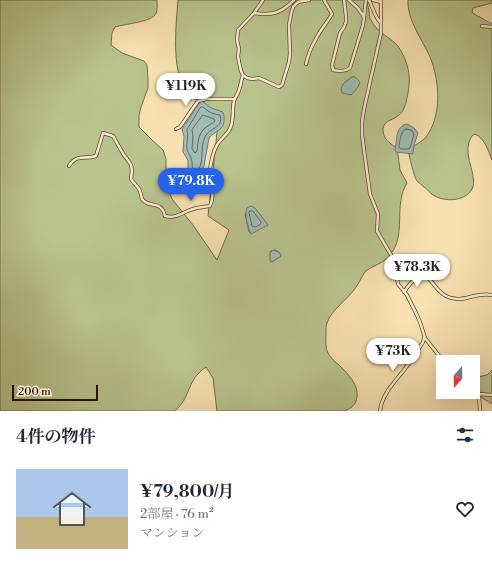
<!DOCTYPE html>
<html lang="ja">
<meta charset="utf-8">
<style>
body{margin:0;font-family:"Libre Bodoni","Noto Serif JP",serif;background:#f6f6f7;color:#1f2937;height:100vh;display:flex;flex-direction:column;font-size:15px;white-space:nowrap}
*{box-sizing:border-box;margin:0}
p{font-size:13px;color:#747a83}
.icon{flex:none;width:22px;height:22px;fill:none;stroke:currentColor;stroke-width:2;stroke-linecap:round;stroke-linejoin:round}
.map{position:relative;height:411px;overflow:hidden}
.details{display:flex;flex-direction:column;background:#fff;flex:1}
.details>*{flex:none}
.needle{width:26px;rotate:200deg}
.buttons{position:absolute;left:436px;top:355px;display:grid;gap:8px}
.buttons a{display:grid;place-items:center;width:44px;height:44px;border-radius:0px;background:#fff;box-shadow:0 4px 16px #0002;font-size:20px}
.scale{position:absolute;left:12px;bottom:10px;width:86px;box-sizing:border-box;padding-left:4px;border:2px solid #281607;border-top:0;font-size:11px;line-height:14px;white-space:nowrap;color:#281607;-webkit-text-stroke:3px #faebcc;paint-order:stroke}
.price{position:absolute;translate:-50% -34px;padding:0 9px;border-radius:14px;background:#fff;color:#222;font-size:13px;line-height:26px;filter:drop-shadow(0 1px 2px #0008)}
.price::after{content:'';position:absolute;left:50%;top:24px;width:12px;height:9px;margin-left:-6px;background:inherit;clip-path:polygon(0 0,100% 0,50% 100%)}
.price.selected{background:#2563eb;color:#fff}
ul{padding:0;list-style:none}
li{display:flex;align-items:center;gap:12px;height:100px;padding:0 16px}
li+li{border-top:1px solid #e0e1e3}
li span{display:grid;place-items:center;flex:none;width:112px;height:80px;border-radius:0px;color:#555}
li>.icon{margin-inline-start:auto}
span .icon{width:48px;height:48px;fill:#fffc;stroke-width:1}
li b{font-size:17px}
h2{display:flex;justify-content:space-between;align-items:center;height:48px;padding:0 16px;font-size:17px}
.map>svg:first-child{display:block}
</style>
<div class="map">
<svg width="492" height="411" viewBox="0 0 492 411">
<rect width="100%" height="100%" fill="#f7e0b1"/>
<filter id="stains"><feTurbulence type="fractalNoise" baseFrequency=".005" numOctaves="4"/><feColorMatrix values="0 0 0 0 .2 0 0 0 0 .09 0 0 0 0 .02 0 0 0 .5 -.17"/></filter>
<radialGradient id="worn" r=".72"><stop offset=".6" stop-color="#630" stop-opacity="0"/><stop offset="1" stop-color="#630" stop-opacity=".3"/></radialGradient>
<path fill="#b9c38e" stroke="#706c4a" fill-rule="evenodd" d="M0,0H157C157,5 158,11 155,15C150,22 124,24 115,27L112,33L111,45L122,53L144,61L147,65L148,80V88L141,107L139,115V127L152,140L163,150L166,159V183L172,199L193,225L217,260L229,230L208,216L217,132C217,129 218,124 217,120C213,104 195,103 186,91C171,70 176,25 178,0H366C367,4 369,8 369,12C370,15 369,18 371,20C376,31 387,36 395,43C402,49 409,67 409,76C410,85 407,105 402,112C397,119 387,120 385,124C384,125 383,128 383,129C383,139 389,143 397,148L400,170L407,183C393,205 407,235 390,255C384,264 372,265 365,272C361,278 358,285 354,290C347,299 330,312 327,323C326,326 326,329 326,332C326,339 325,347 328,353C331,359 336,362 340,366C348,374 359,385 357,397C356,405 351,409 343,411H217L213,378L206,367C192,377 192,384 185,398C183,403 179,407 175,411H0ZM352,77H355L360,82L358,87L351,95L348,94L345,82ZM255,208L268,225L249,232L245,214ZM275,250L279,252L281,256L272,262L271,261L270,253L271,251Z
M408,0H492V3L473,8L472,12L474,14L492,24V160C488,150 485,139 475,134L472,136C460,153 479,176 472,189C465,202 444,202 433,195C430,193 427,189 424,187C422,185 419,183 417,181C414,177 409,155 408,149C413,146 422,142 426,137C442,116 440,81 430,57C422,39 407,20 408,0Z
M492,370V404L473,392V378L487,375Z"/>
<path fill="#a1bbb6" stroke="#717970" d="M352,77H355L360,82L358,87L351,95L342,93L341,89L343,84Z
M201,101H202L211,108L223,112C225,118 225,126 219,130C215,133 212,134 209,138L204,166L199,178L194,179L191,177L188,168V160L183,152L184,136L182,129Z
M407,124L414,128L418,133L414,145L413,154L396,152L395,150C397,141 395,126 407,124Z
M251,206L255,208L268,225L251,234C248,228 244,214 247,208Z
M273,250L279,252L281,255V256L272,262L270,261V253Z"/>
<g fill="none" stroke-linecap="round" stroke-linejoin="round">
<path stroke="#64685e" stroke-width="1" d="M201,107H203C209,112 212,114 220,115C224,129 209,127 205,137C199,148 206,164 195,174C191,169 193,164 191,158C190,155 188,153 187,149C186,143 189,137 187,130Z
M203,115L214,119L215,121C212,124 207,126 204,129C198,135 198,143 197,151L195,153L192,149L193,136L192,130Z
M406,129L411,130L414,134L410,148L408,149H401L399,147C400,141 400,132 406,129Z
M250,211H253L261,222V224L255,227L252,226L249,213Z"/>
<defs>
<path id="minor" d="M263,0L254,13L238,30L237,40L239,49L238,56L239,62L241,71L243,75L247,78L252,79L259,78L279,87L282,85L289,62L290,54L289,25L291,14L293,7L298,2L309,0
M344,0L346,16V22L344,27L340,33L332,65L333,70C339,71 345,72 350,68L363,25L366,0
M349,0L358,8L364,17
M369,0C373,8 375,18 381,23
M373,0L381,2
M381,0V33L364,109L362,122V135L370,194L378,214L377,231L394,260L398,284L407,295L416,313L420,322L425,338L440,357L447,362
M254,13C272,16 281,13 294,0
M482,26L492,27
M306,64C308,55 311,47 316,39C320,30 327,23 332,14L324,0
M176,129L180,127L198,101L206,99H234
M69,166C77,153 85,160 96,156L103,133L113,136C116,141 118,145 121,150C128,164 134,160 131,179C133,182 137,186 139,189C141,192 141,196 142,199C149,209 161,199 165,216C176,219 183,212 193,209C199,207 204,207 210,206C216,193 209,182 210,169C211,162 213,152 217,145C221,138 229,134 231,126C234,118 232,109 234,101C235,97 238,94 239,90C241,85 241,80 243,75
M404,292C409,285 415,276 424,275C433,280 435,290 446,296C462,305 475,291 492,295
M473,384L476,386L479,394L480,411
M479,394L492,395
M380,411C382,393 397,380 407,366C413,358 418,350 423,342L424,338"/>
</defs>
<use href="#minor" stroke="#5c4832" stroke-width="4"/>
<use href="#minor" stroke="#faebcc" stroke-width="2.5"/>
</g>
<rect width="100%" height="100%" filter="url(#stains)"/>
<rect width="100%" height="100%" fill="url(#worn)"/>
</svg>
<div class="buttons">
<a><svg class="needle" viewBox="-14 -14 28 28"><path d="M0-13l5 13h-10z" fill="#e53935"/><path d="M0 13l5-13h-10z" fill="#747a83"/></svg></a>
</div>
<div class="scale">200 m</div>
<b class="price" style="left:186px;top:107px">¥119K</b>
<b class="price selected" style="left:191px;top:202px">¥79.8K</b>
<b class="price" style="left:417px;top:288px">¥78.3K</b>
<b class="price" style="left:393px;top:372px">¥73K</b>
</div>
<section class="details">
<h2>4件の物件<svg class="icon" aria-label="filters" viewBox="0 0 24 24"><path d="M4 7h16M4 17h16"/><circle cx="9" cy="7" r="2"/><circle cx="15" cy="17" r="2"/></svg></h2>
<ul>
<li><span style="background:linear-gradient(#a9c7e8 60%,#c2b280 0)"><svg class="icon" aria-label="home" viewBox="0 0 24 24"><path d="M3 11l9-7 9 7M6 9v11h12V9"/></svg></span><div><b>¥79,800/月</b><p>2部屋 · 76 m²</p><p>マンション</p></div><svg class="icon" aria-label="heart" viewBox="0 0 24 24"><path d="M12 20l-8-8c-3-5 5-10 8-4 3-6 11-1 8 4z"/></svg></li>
</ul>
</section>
